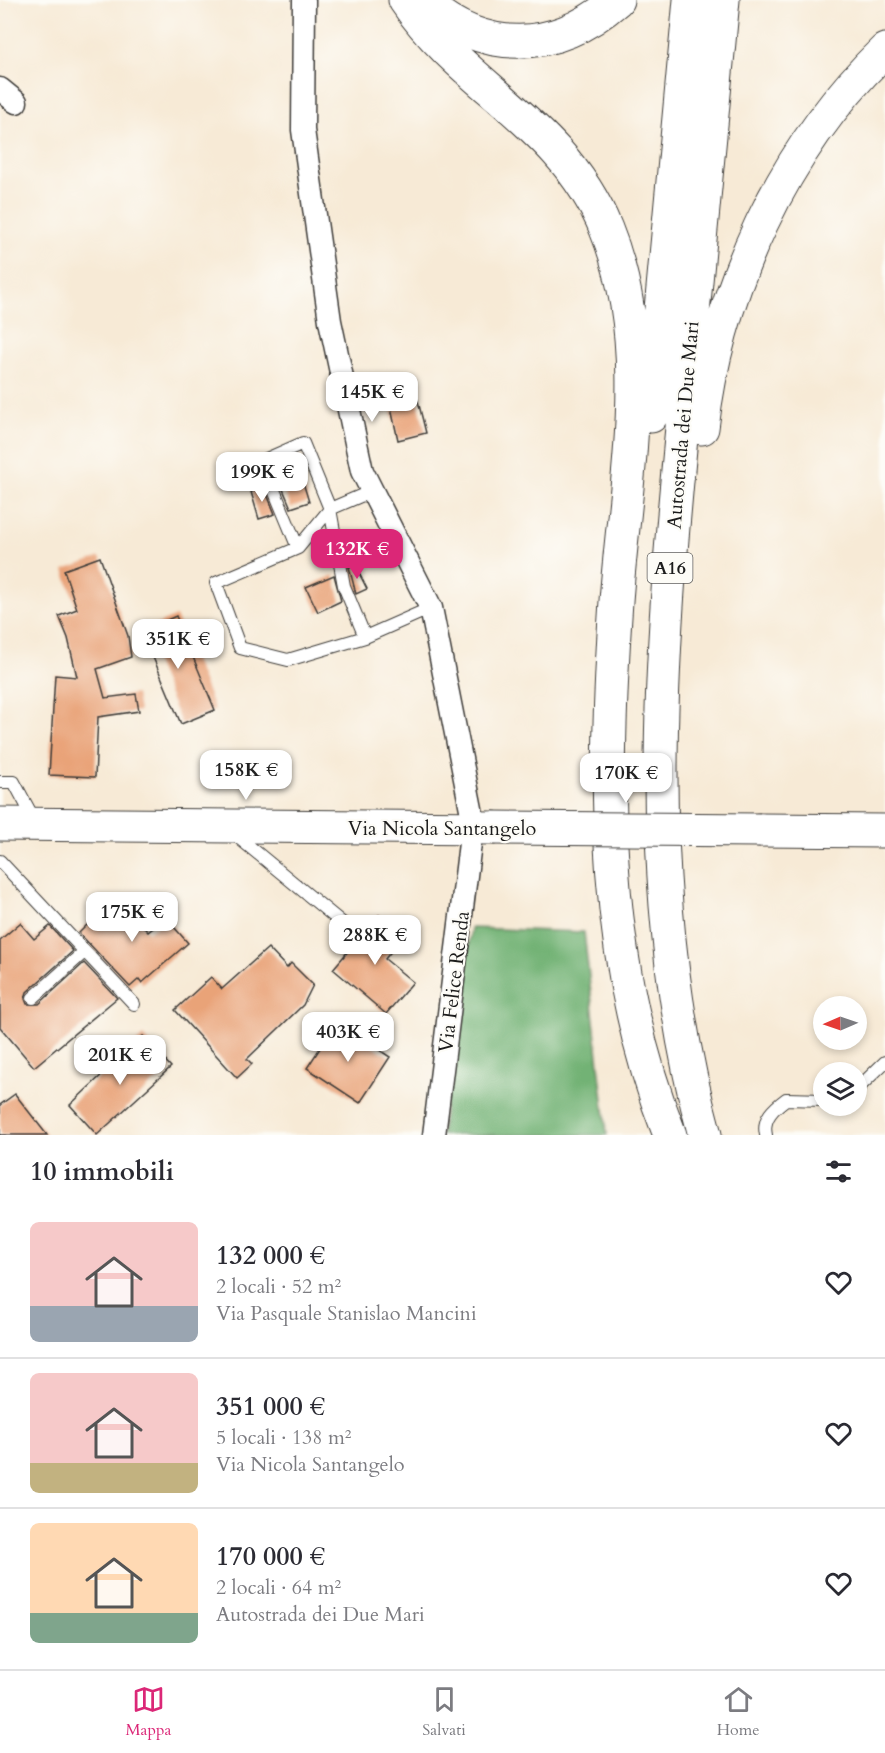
<!DOCTYPE html>
<html lang="it">
<meta charset="utf-8">
<style>
body{margin:0;font-family:Cardo,serif;background:#f7f7f7;color:#2b2b33;height:100vh;display:flex;flex-direction:column;font-size:22px;white-space:nowrap}
*{box-sizing:border-box;margin:0}
p{font-size:20px;color:#7c7c81}
.icon{flex:none;width:33px;height:33px;fill:none;stroke:currentColor;stroke-width:2;stroke-linecap:round;stroke-linejoin:round}
.map{position:relative;height:1135px;overflow:hidden}
.details{display:flex;flex-direction:column;background:#fff;flex:1}
.details>*{flex:none}
.needle{width:39px;rotate:268deg}
.controls{position:absolute;left:813px;top:996px;display:grid;gap:12px}
.controls a{display:grid;place-items:center;width:54px;height:54px;border-radius:50%;background:#fff;box-shadow:0 3px 9px #0003;font-size:30px}
.price{position:absolute;translate:-50% -51px;padding:0 14px;border-radius:12px;background:#fff;color:#222;font-size:20px;line-height:39px;filter:drop-shadow(0 2px 3px #0008)}
.price::after{content:'';position:absolute;left:50%;top:36px;width:18px;height:14px;margin-left:-9px;background:inherit;clip-path:polygon(0 0,100% 0,50% 100%)}
.price.on{background:#db2777;color:#fff}
ul{padding:0;list-style:none}
li{display:flex;align-items:center;gap:18px;height:150px;padding:0 30px}
li+li{border-top:2px solid #e1e1e2}
li span{display:grid;place-items:center;flex:none;width:168px;height:120px;border-radius:9px;color:#555}
li>.icon{margin-inline-start:auto}
span .icon{width:72px;height:72px;fill:#fffc;stroke-width:1}
li b{font-size:26px}
h2{display:flex;justify-content:space-between;align-items:center;height:72px;padding:0 30px;font-size:26px}
.tab-bar{display:flex;justify-content:space-around;align-items:center;height:84px;border-top:2px solid #e1e1e2;background:#fff;font-size:16px;color:#7c7c81}
.tab-bar a{display:grid;justify-items:center;gap:3px}
.tab-bar .on{color:#db2777}
.map>svg:first-child{display:block}
</style>
<div class="map">
<svg width="885" height="1135" viewBox="0 0 885 1135">
<rect width="100%" height="100%" fill="#fdfcf7"/>
<filter id="ink" filterUnits="userSpaceOnUse"><feTurbulence type="fractalNoise" baseFrequency=".0167" numOctaves="2"/><feDisplacementMap in="SourceGraphic" scale="12" xChannelSelector="R" yChannelSelector="G"/><feConvolveMatrix kernelMatrix="1 2 1 2 8 2 1 2 1" color-interpolation-filters="sRGB"/></filter>
<filter id="wash" filterUnits="userSpaceOnUse"><feTurbulence type="fractalNoise" baseFrequency=".008" numOctaves="4" result="noise"/><feDisplacementMap in="SourceGraphic" scale="24" xChannelSelector="R" yChannelSelector="G"/><feGaussianBlur stdDeviation="1.35" result="paint"/><feColorMatrix in="noise" values="0 0 0 0 0 0 0 0 0 0 0 0 0 0 0 0 0 1.4 0 .05"/><feComposite in="paint" operator="in"/></filter>
<g filter="url(#wash)">
<rect width="100%" height="100%" fill="#f7ead6"/>
<path fill="#72b274" stroke="#476748" stroke-width="1.5" d="M471,928L584,932L607,1135H441Z"/>
<g id="blocks">
<path fill="#e9a378" d="M416,393L426,433L398,440L389,399Z
M301,476L309,502L291,508L280,482Z
M264,487L275,514L259,519L251,492Z
M100,557L128,636L131,657L97,669L105,698L136,694L139,711L98,717L95,777L49,775L55,675L77,677L68,638L59,616L77,609L64,570Z
M355,565L367,589L356,594L349,567Z
M334,575L341,601L318,612L306,587Z
M176,616L215,710L181,724L142,631Z
M115,897L148,932L166,918L188,943L142,983L139,979L130,987L79,933Z
M379,915L404,935L385,959L413,982L386,1014L333,969Z
M20,923L34,939L50,926L73,951L27,992L25,999L27,1004H39L84,963L117,998L34,1067L0,1027V940Z
M268,948L287,968L291,963L313,985L303,1005L247,1059L252,1064L237,1078L175,1010L211,977L222,989Z
M337,1022L390,1057L360,1103L307,1068Z
M143,1036L171,1067L97,1135L70,1105Z
M15,1094L47,1135H0V1105Z"/>
</g>
</g>
<g filter="url(#ink)">
<use href="#blocks" fill-opacity="0" stroke="#3d3b38" stroke-width="1.5"/>
<g fill="none" stroke-linecap="round" stroke-linejoin="round">
<defs>
<path id="service" d="M372,491L330,509L344,586L365,637L431,608
M298,548L330,509L303,443L262,461L298,548L216,583L240,648L288,660L365,637
M0,782H14L35,821
M233,833L353,932
M0,861L134,1004
M33,998L84,952
M856,1090L885,1062
M766,1135C762,1118 774,1108 786,1099L824,1100"/>
<path id="minor" d="M304,0L303,130L330,321L362,471L431,608L473,819L434,1135
M0,89L16,102"/>
<path id="secondary" d="M0,824L493,828
M760,830L885,831"/>
<path id="motorway" d="M405,0C463,87 563,123 606,229C654,346 625,480 616,601C604,785 601,961 670,1135
M421,0C483,56 555,54 617,0
M651,416L690,0
M702,428C718,289 784,147 885,50
M705,1135C640,901 660,656 683,417C697,278 710,139 723,0"/>
</defs>
<use href="#service" stroke="#3d3b38" stroke-width="14"/>
<use href="#minor" stroke="#3d3b38" stroke-width="25"/>
<use href="#secondary" stroke="#3d3b38" stroke-width="35"/>
<use href="#motorway" stroke="#3d3b38" stroke-width="35"/>
<use href="#service" stroke="#fff" stroke-width="12"/>
<use href="#minor" stroke="#fff" stroke-width="22"/>
<use href="#secondary" stroke="#fff" stroke-width="33"/>
<use href="#motorway" stroke="#fff" stroke-width="33"/>
<defs>
<path id="secondary-bridge" d="M493,828L760,830"/>
</defs>
<use href="#secondary-bridge" stroke="#3d3b38" stroke-width="35" stroke-linecap="butt"/>
<use href="#secondary-bridge" stroke="#fff" stroke-width="33"/>
</g>
</g>
<g text-anchor="middle" dominant-baseline="central" stroke-width="4.5" stroke-linejoin="round" paint-order="stroke">
<rect fill="#fdfcf7" stroke="#605f5e" stroke-width="1.5" x="647.5" y="553" width="45" height="30" rx="4.5"/>
<g font-size="18" font-weight="bold" fill="#1c1c1c">
<text x="670" y="568">A16</text>
</g>
<g font-size="20" fill="#1c1c1c" stroke="#fdfcf7">
<text transform="translate(683 425) rotate(-85)">Autostrada dei Due Mari</text>
<text x="442" y="828">Via Nicola Santangelo</text>
<text transform="translate(454 982) rotate(-83)">Via Felice Renda</text>
</g>
</g>
</svg>
<div class="controls">
<a><svg class="needle" viewBox="-14 -14 28 28"><path d="M0-13l5 13h-10z" fill="#e53935"/><path d="M0 13l5-13h-10z" fill="#7c7c81"/></svg></a>
<a><svg class="icon" aria-label="layers" viewBox="0 0 24 24"><path d="M12 4l9 5-9 5-9-5zM3 14l9 5 9-5"/></svg></a>
</div>
<b class="price" style="left:372px;top:423px">145K €</b>
<b class="price" style="left:262px;top:503px">199K €</b>
<b class="price on" style="left:357px;top:580px">132K €</b>
<b class="price" style="left:178px;top:670px">351K €</b>
<b class="price" style="left:246px;top:801px">158K €</b>
<b class="price" style="left:626px;top:804px">170K €</b>
<b class="price" style="left:132px;top:943px">175K €</b>
<b class="price" style="left:375px;top:966px">288K €</b>
<b class="price" style="left:348px;top:1063px">403K €</b>
<b class="price" style="left:120px;top:1086px">201K €</b>
</div>
<section class="details">
<h2>10 immobili<svg class="icon" aria-label="filters" viewBox="0 0 24 24"><path d="M4 7h16M4 17h16"/><circle cx="9" cy="7" r="2"/><circle cx="15" cy="17" r="2"/></svg></h2>
<ul>
<li><span style="background:linear-gradient(#f6c9c9 70%,#9aa5b1 0)"><svg class="icon" aria-label="home" viewBox="0 0 24 24"><path d="M3 11l9-7 9 7M6 9v11h12V9"/></svg></span><div><b>132 000 €</b><p>2 locali · 52 m²</p><p>Via Pasquale Stanislao Mancini</p></div><svg class="icon" aria-label="heart" viewBox="0 0 24 24"><path d="M12 20l-8-8c-3-5 5-10 8-4 3-6 11-1 8 4z"/></svg></li>
<li><span style="background:linear-gradient(#f6c9c9 75%,#c2b280 0)"><svg class="icon" aria-label="home" viewBox="0 0 24 24"><path d="M3 11l9-7 9 7M6 9v11h12V9"/></svg></span><div><b>351 000 €</b><p>5 locali · 138 m²</p><p>Via Nicola Santangelo</p></div><svg class="icon" aria-label="heart" viewBox="0 0 24 24"><path d="M12 20l-8-8c-3-5 5-10 8-4 3-6 11-1 8 4z"/></svg></li>
<li><span style="background:linear-gradient(#ffd9b3 75%,#7fa58c 0)"><svg class="icon" aria-label="home" viewBox="0 0 24 24"><path d="M3 11l9-7 9 7M6 9v11h12V9"/></svg></span><div><b>170 000 €</b><p>2 locali · 64 m²</p><p>Autostrada dei Due Mari</p></div><svg class="icon" aria-label="heart" viewBox="0 0 24 24"><path d="M12 20l-8-8c-3-5 5-10 8-4 3-6 11-1 8 4z"/></svg></li>
</ul>
</section>
<nav class="tab-bar">
<a class="on"><svg class="icon" aria-label="map" viewBox="0 0 24 24"><path d="M3 6l6-2 6 2 6-2v14l-6 2-6-2-6 2zM9 4v14M15 6v14"/></svg>Mappa</a>
<a><svg class="icon" aria-label="saved" viewBox="0 0 24 24"><path d="M7 4h10v16l-5-4-5 4z"/></svg>Salvati</a>
<a><svg class="icon" aria-label="home" viewBox="0 0 24 24"><path d="M3 11l9-7 9 7M6 9v11h12V9"/></svg>Home</a>
</nav>
